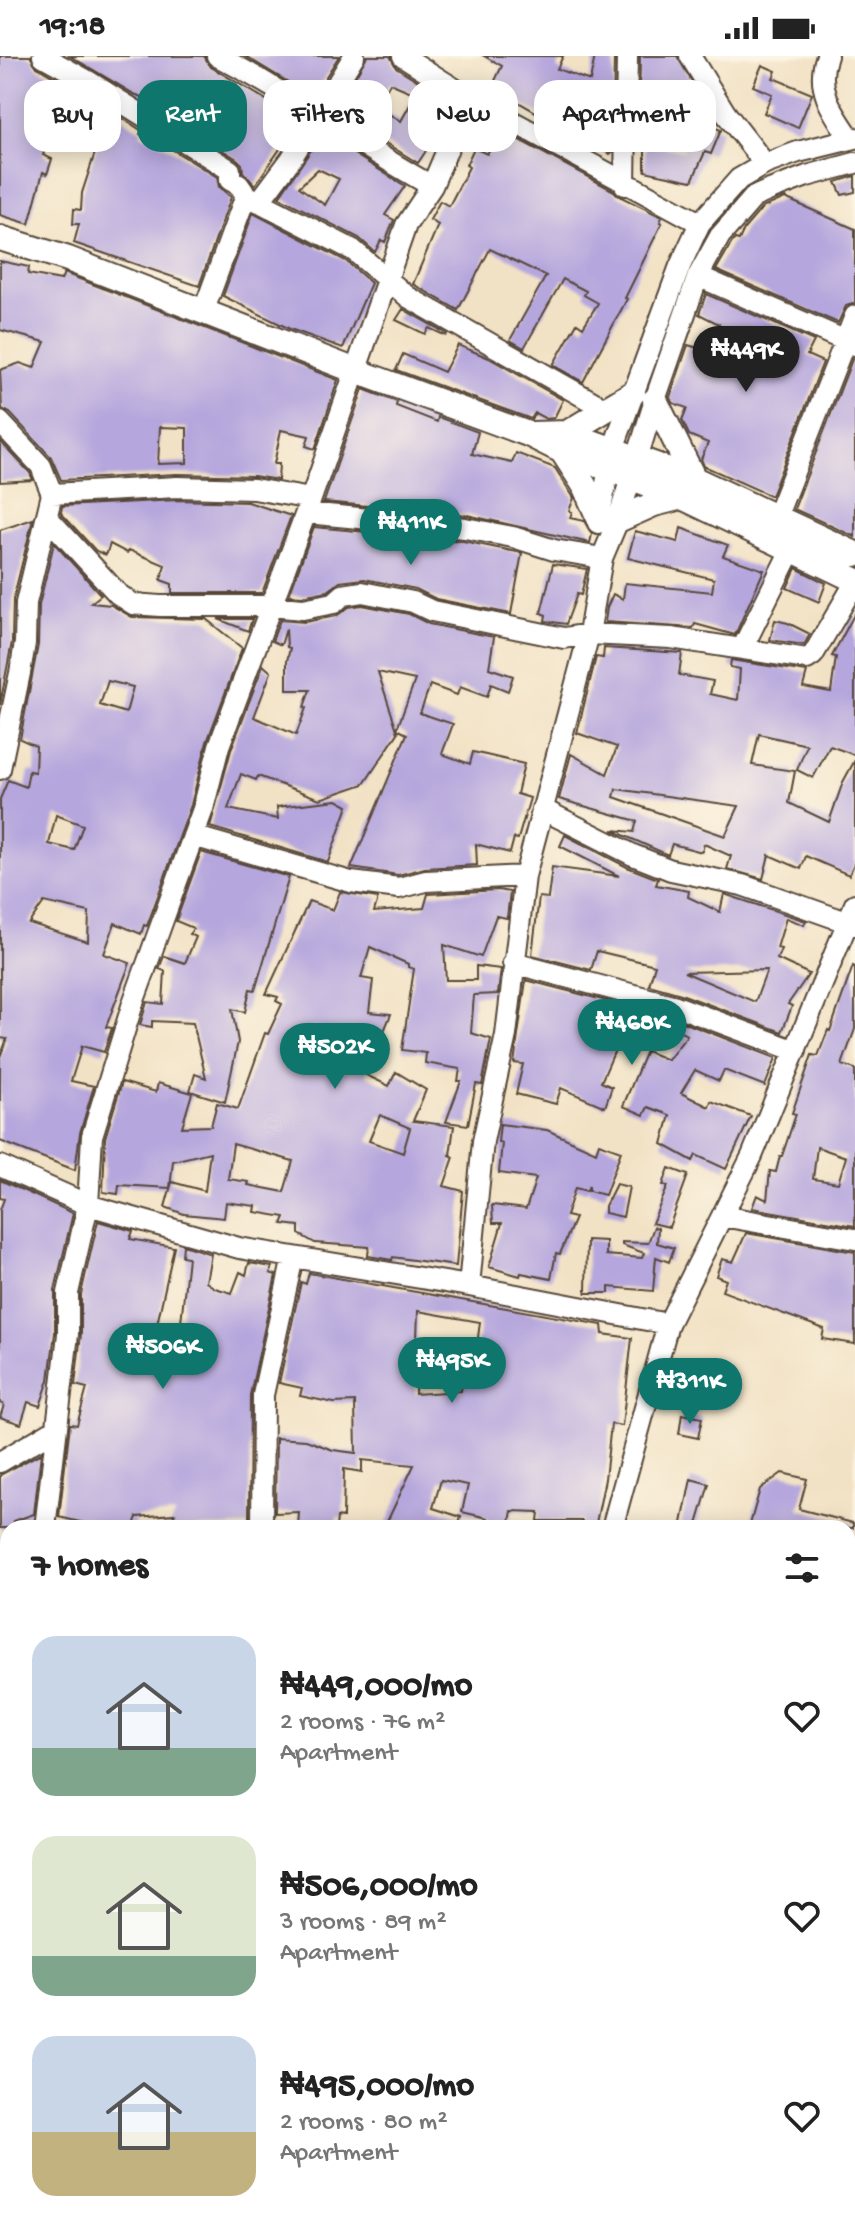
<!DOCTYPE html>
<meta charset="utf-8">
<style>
body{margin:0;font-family:"Gochi Hand",sans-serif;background:#f2f2f2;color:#222;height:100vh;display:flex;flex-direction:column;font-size:30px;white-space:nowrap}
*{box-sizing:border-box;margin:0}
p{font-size:26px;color:#767676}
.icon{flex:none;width:44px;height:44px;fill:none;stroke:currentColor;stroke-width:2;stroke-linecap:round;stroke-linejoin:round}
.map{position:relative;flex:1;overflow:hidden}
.sheet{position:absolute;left:0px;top:1464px;width:856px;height:714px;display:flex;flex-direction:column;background:#fff;border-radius:24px 24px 0 0;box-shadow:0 4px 20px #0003}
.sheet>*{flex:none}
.hud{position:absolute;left:24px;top:24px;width:808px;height:72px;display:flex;gap:16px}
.price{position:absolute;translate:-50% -68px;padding:0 18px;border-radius:28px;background:#0f766e;color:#fff;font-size:26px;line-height:52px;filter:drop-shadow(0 2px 4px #0008)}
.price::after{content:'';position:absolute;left:50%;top:48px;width:24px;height:18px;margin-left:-12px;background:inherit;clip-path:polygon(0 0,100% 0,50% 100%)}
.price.selected{background:#222;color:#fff}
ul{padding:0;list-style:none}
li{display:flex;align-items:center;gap:24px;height:200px;padding:0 32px}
li span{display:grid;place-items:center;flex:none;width:224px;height:160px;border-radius:24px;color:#555}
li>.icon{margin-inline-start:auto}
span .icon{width:96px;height:96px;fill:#fffc;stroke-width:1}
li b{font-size:34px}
h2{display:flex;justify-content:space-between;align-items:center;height:96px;padding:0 32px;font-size:34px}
.chip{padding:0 28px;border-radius:24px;background:#fff;box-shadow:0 4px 20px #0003;font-size:28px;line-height:72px}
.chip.selected{background:#0f766e;color:#fff}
.status{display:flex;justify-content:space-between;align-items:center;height:56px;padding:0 40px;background:#fff;direction:ltr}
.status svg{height:22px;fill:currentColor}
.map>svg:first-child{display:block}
</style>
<div class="status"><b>19:18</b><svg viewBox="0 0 49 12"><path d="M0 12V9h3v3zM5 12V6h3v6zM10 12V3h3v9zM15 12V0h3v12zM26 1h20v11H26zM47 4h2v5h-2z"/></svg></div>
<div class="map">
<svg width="855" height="2177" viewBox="0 0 855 2177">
<rect width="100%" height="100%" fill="#fcf5e5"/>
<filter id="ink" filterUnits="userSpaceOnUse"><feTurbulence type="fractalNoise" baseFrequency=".0125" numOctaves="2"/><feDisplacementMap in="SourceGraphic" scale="16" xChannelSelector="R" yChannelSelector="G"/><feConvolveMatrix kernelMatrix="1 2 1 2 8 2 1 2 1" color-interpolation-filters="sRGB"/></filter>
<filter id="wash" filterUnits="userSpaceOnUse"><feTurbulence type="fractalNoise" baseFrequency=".006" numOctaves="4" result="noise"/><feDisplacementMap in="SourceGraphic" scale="32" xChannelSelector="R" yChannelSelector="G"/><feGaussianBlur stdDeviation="1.8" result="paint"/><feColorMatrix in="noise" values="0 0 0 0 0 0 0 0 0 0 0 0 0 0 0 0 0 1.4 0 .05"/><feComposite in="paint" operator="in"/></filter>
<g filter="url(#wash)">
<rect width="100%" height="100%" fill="#f2e2c5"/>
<g id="blocks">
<path fill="#b5a6dd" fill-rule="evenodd" d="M0,0H30L37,11L119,60L142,75L140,78L168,91L217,121L219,131L231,141L199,230L74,187L79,168H73L74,153L81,154L82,137L103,72L61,48L43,99L52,103L47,118L43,116L29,168L0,159Z
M70,0H204L211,11L300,64L255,129L243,116L242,108L237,103L172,63L182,56L134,38Z
M245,0H339L313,41Z
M367,0H390L396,11L447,43L441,54L448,58L445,66L418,107L335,56ZM390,27L416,38L401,65L377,51Z
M484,0H563L557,13L590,25L595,0H614L613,67L562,71L492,31L502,10Z
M640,0H677L710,56L703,60L645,65V40L639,50Z
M762,9L776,15L773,22L812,38L798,72L764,57L772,38L753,30Z
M694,64L721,74L711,98L705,96L692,125L645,115V88L683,95Z
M571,73L613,81V95L610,98L570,75Z
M501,74L614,135L619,140L662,161L660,166L662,167L625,242L627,243L583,326L553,309L577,267L583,271L598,247L584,239L586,235L563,223L524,292L510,284L546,220L490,193L458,254L413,228L438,169L430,164L440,145L449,150L469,111L466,109L474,92L487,98Z
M322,78L405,130L385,159L394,164L385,186L381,184L375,196L359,182L279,141ZM318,113L339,123L325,149L299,131Z
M855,120V136L842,139L836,126Z
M785,142L855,173V247L846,250L838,267L716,214L731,188L735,183L739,184L744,173L762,152Z
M253,157L346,205L371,227L343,292L290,273L223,240Z
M0,205L29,211L28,218L61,224L64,217L338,324L315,393L306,390L309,380L281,374L274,408H279L278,424L254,420L177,418L61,424L51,401L10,357L2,353L0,314L20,307L34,312L45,286L0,274ZM160,371L187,372V407L158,408Z
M706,238L814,285L807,299L823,306L771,440L704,410L701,403L708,387L689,379L682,364L687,352L673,347L670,341L688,289L708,295L719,268L699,258Z
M403,253L447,278L446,280L429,272L425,278L396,264Z
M458,289L489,302L563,344L554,362L546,363L535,357L531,363L396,314L403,298L444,316Z
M853,301L855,302V481L794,453Z
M363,333L397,346L396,350L437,366L438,361L478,376L472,398L512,407L516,397L555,412L574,442L569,455L572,456L570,462L584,465L592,478L590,487L467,459L324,446Z
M0,385L30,417L33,424L0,426Z
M177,444L248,446L291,460L262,537H172V528L161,524L165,509L129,494L127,497L110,488L106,499L96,495L61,457L62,450Z
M33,463L13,544L12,586L0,649V474Z
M314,471L463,485L522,497L511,558L436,543L416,533L364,523L340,526L328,535L302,540L289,539Z
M681,472L728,489L723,500L764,514L735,579L695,568L693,572L605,566L607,551L613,538L623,543L625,527L712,536L714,523L628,502L635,475L678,486Z
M54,487L101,539L91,547L111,549L132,561L206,563L242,592L207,686L191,749L147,870L144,869L141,878L115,867L104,898L130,907L106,971L112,972L104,996L82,990L71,1025L94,1030L80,1077L75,1114L0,1085V1001L7,983L0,982V743L8,724L26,731L29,715L35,716L36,690L20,683L38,589L39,549ZM108,625L133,631L126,657L100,649ZM56,759L83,769L74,794L49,788ZM44,846L89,856L88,886L29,867Z
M553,508L587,513L581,539L577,538L566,568L545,565L546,559L541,557Z
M796,512L826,527L819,546L787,532Z
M362,549L409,558L429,568L494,581L489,612L513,620L508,635L491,628L487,641L460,631L457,639L430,629L420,657L453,668L442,698L470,708L473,696L524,708L517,738L530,742L518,783L514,782L510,797L476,788L477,809L425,812L398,819L351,812L407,678L397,673L415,624L378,616L398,677L364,728L320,743L258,720L256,724L241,718L228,753L278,763L277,751L337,744L348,750L328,806L210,771L231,694L263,609L271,616L254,661L296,679L306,652L304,651L310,634H287V605L290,592L287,591L286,573L281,589L272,585L280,564L305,566L336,560L349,551Z
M855,557V699L830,690L813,722L797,714L807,689L759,678L752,709L795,715L789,747L829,766L843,726L855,704V806L849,819L806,800L801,813L769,799L763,823L727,813L731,800L704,788L702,796L672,788L668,799L612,774L634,776L637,765L559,743L571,698L607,718L617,691L577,677L596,601L603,602L604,592L682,597L679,619L713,625L710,638L738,644L740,613L730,611L731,604L807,616L803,631L831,636L836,601L832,600ZM616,733L739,750L725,780L614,741Z
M218,563H252L248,575Z
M775,564L788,567L810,578L804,589L770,584Z
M565,779L627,811L658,823L656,829L689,835L688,841L720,856L724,838L806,865L804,869L786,862L777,892L781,893L777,903L809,918L788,948L792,950L782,976L681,938L649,929L655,909L597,895L591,914L532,899L539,841L548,842L552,811L619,820L560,790ZM767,914L755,946L684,916Z
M201,796L289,821L255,934L250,933L245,956L232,953L238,986L225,1046L190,1035L195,1018L206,1022L193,967L152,965V971L140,969L147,946L163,948L165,915L159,913L164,900L185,907L196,881L190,878L193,872L176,865Z
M498,834L510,836L507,862L496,860L481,901L444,889L446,924H476V910L501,913L498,938L474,939L471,977L491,983L482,1029L476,1028L468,1069L446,1066L461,1025H458L460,1013L425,1007L426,997L402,994L414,913L408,911V908L370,891L361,922L373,924L369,956L391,958L378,990L358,987L331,974L314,970L309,996L369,1011L366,1019L389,1030L396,1016L426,1034L413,1065L454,1070L450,1099L454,1101L444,1130L463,1135L456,1210L393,1201L392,1204L368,1200L369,1191L315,1187L299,1178V1170L282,1168L285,1161L255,1156L256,1150L226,1146L224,1162L184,1158L165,1151L172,1126L205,1135L210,1096L173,1105L170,1132L119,1129L118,1138L103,1136L105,1082L122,1026L156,1036L158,1027L192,1037L182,1071L211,1070L217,1047L238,1053L265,977L268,978L282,948L276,945L278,941L266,938L309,845L333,854L340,836L378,842L374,856L424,852L428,838ZM380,1059L410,1072L403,1097L369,1085ZM233,1088L293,1105L284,1136L248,1129L249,1126L228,1123Z
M853,910L855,911V973L842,1009L855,1013V1170L752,1152L757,1139L767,1144L770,1115L776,1116L780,1100H782L796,1058L792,1057L812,999L818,1000L828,974L830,975ZM817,1091L846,1101L838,1127L813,1123Z
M526,924L672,962L776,1002L765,1030L724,1014L719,1025L695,1014L681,1037L709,1051L711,1045L751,1060L726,1113L696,1099L693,1105L662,1088L670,1059L648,1051L644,1059L623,1050L646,995L668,1004L687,979L667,969L642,964L630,992L618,987L601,1026L612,1031L605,1051L561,1032L556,1048L516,1038L523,1008L514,1007Z
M500,1068L547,1074L596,1096L599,1087L621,1095L605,1139L589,1135V1129L587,1135L575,1132L566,1160L575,1162L560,1198L556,1197L551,1223L521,1217L520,1220L489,1211L502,1167H493L492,1149L526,1153L536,1122L499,1117L502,1087L498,1086Z
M669,1112L688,1119L669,1171L652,1167L668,1130L663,1129Z
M0,1124L73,1157L55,1234V1277L49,1324L40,1350L28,1346L21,1368L0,1361L4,1349L0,1347V1154L4,1143L0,1142Z
M616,1128L629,1131L623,1161L605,1157V1150Z
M98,1165L133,1175L130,1183L174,1191L149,1305L176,1313L188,1201L182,1200L183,1189L211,1198L206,1226L215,1232L232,1237L240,1216L246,1219L249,1207L272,1211L270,1217L276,1219L250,1339L249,1470L167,1472L175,1458L137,1461L133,1472H105L59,1461L70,1368L77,1369L87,1332L75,1329L81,1278V1238Z
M654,1171L658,1172L657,1187L674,1192L669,1206L656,1201L653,1235L609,1231V1237H586L587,1184L606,1185V1199L642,1202L644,1197L622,1189V1186L648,1187Z
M746,1177L855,1196V1288L822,1283L824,1273L722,1235L726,1224L716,1220L722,1203L733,1206Z
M309,1217L602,1269L603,1278L632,1282L622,1370L611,1368L605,1423L595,1472H581L582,1465H538L539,1456L512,1455L509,1472H487L488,1462L462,1456L468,1429L441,1424L433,1452L461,1461L458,1472H384L414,1409L362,1404V1416L344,1413L343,1462L337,1461L336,1472H298L299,1456L275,1457L276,1382L306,1384L333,1394L356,1397L355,1346L334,1347L300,1340L302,1332L279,1327L301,1226L306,1228ZM418,1255L480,1266L476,1297L466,1295L461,1335L415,1338Z
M682,1358L702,1362L698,1382L679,1378Z
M41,1397L34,1458L14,1465L13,1472H0V1419Z
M782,1417L807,1423L799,1453L853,1467V1472H749L760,1433Z
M691,1423L709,1428L696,1472H681Z"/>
</g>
</g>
<g filter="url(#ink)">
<use href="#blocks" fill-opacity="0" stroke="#564637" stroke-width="2"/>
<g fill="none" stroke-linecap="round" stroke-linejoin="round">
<defs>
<path id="minor" d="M43,0L88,25L230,114V124L239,129L246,139L353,194L408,241L607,354
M217,0C292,38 358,90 432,130
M403,0L469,42L700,167
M690,0L726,58L765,108
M827,0C814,32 834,58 851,83
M625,129L627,0
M259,146L291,103L354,0
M698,220L855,289
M204,254L246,139
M0,366L41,410L52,438L26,547L25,587L20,617L0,713
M52,438L177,431L254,433L311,443
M306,457L465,472L513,481L554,494L602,502
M47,461L118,538L133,548L160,550H270L303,553L334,547L343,539L362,536L413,546L432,555L564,582L589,578L671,582L807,603L813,599L855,527
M776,462L855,260
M598,467L613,393L680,210L700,167L739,123L765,108L798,96L855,82
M743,591L791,494
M542,753L633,799L671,814L742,829L855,869
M193,780L351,826L399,832L426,825L525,820
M513,907L676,950L796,995
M0,1110L88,1149L239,1192L469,1230L668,1268
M722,1160L855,1183
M469,1230L483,1085L506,979L525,820L589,578L602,502L618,464L655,344L698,220L720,180L735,163L754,141L770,134L807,120L855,107
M0,1406L57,1372
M45,1472L68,1278V1237L88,1149L92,1080L133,947L203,753L219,690L311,443L406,169L432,130L469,42
M262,1472L263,1339L293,1201
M612,1472L668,1268L752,1100L855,848
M0,1566L8,1567
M848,1630L855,1632
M848,1645L855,1715L848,1789
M848,2048L855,2051
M0,2129L8,2152
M14,2170L16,2177
M165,2177L166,2170
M461,2177L462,2170
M685,2177L688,2170"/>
<path id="tertiary" d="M0,182L68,203L356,315L528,378L562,395L682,441L855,524
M655,344L694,423
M567,377L633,337
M531,378L567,377L694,423L855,498
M562,395L584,429L598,460
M618,464L654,448L682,441"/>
</defs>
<use href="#minor" stroke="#564637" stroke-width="24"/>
<use href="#tertiary" stroke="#564637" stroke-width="28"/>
<use href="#minor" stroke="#fff" stroke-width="20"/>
<use href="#tertiary" stroke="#fff" stroke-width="24"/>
</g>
</g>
</svg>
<b class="price selected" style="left:746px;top:338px">₦449K</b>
<b class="price" style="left:411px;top:511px">₦411K</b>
<b class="price" style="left:632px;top:1011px">₦468K</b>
<b class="price" style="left:335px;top:1035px">₦502K</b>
<b class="price" style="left:163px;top:1335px">₦506K</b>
<b class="price" style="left:452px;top:1349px">₦495K</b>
<b class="price" style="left:690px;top:1370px">₦311K</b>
<div class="hud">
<a class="chip">Buy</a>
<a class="chip selected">Rent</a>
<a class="chip">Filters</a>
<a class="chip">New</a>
<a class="chip">Apartment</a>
</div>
<section class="sheet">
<h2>7 homes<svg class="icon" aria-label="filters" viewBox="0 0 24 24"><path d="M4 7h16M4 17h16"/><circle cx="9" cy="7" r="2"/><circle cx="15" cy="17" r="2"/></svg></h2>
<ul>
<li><span style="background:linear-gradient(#c9d6e8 70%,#7fa58c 0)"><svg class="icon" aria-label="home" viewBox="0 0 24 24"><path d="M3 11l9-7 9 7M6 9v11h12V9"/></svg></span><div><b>₦449,000/mo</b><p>2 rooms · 76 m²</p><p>Apartment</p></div><svg class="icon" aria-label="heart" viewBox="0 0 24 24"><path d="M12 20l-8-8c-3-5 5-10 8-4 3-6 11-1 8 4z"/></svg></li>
<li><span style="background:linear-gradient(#dfe7d0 75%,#7fa58c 0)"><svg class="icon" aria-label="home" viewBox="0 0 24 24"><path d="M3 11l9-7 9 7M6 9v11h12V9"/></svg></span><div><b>₦506,000/mo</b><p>3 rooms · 89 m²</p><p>Apartment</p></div><svg class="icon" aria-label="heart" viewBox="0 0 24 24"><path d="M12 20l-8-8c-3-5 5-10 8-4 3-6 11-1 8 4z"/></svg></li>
<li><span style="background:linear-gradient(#c9d6e8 60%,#c2b280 0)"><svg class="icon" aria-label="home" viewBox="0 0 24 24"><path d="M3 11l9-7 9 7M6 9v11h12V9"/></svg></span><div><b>₦495,000/mo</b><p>2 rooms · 80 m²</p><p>Apartment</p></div><svg class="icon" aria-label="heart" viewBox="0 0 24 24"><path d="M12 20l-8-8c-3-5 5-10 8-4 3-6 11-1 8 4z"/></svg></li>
</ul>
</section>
</div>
